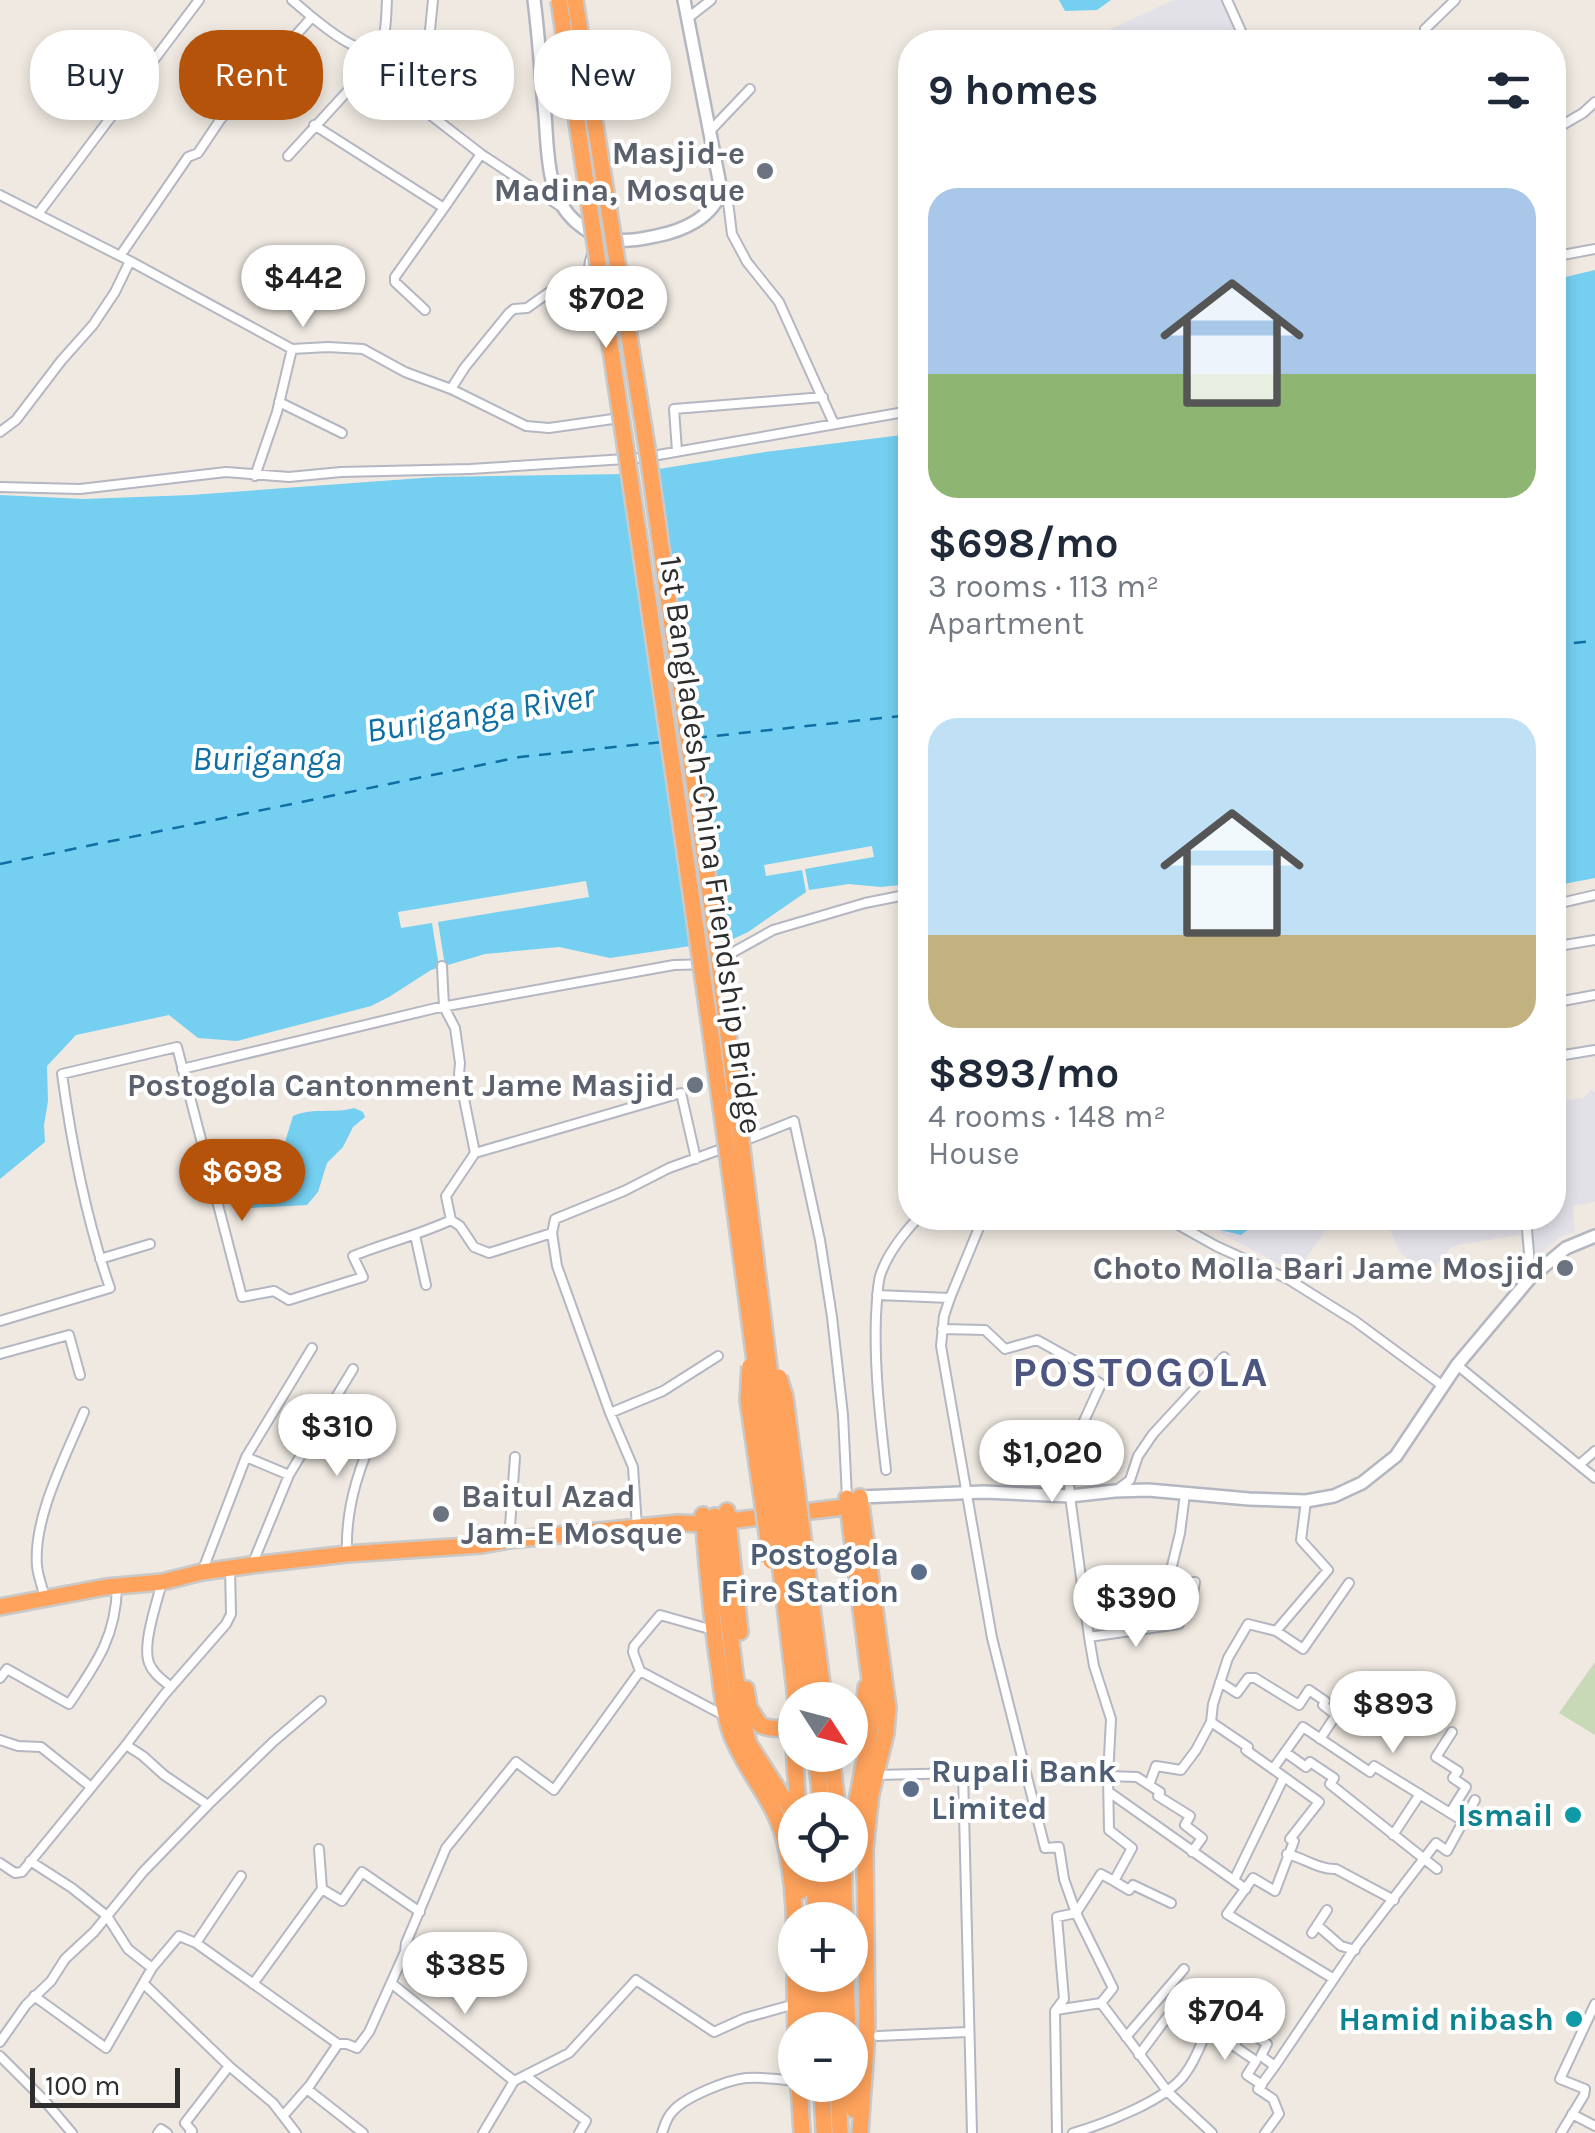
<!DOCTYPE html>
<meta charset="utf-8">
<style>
body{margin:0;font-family:Karla,sans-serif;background:#f6f6f7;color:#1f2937;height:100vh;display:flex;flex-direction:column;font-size:38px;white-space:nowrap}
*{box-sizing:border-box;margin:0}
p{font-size:32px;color:#747a83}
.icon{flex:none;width:55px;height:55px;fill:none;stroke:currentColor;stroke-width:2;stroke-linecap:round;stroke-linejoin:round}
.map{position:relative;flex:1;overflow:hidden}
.drawer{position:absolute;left:898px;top:30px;width:668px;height:1200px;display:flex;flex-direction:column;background:#fff;border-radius:40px;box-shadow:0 5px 15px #0003}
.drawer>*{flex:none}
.banner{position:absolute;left:30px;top:30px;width:718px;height:90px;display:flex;gap:20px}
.needle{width:65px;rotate:126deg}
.fabs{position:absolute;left:778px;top:1682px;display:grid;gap:20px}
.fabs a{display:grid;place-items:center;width:90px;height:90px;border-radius:50%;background:#fff;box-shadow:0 5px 15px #0003;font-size:50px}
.scale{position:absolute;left:30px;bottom:25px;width:150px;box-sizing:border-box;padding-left:10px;border:5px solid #2e2e2e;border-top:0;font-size:28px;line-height:35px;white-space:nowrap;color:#2e2e2e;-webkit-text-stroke:8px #fff;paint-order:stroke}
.price{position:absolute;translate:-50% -85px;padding:0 22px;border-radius:35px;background:#fff;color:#222;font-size:32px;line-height:65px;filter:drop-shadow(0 2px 5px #0008)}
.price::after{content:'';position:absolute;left:50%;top:60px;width:30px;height:22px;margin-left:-15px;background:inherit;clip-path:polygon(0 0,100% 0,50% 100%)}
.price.selected{background:#b45309;color:#fff}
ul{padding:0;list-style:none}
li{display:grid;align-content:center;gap:20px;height:530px;padding:0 30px}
li span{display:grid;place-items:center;height:310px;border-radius:30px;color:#555}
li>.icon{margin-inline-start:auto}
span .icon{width:180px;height:180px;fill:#fffc;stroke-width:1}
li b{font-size:42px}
h2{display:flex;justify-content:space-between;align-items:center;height:120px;padding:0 30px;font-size:42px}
.tag{padding:0 35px;border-radius:40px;background:#fff;box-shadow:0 5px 15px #0003;font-size:35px;line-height:90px}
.tag.selected{background:#b45309;color:#fff}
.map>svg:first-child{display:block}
</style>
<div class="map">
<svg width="1595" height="2133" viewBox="0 0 1595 2133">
<rect width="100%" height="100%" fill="#efe9e1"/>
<path fill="#e3e1e8" d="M1174,0H1221L1240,42H1082Z
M1592,1089L1595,1092V1202L1573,1206L1575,1232L1560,1237L1536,1257L1526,1234L1457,1245L1451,1248L1429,1274L1400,1253L1385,1218H1552L1553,1102L1584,1098Z
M1192,1218H1334L1296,1273Z"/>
<path fill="#c8d9b8" d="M1595,1662V1735L1559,1713Z"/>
<path fill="#75cff0" d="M1059,0H1111L1097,10L1065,11Z
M1595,270V878L1553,886V280Z
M910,434V884L881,887L849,884L809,890L748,932L731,940L610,958L559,947L485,954L431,970L389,997L371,1006L237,1041L198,1038L169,1015L76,1035L47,1066L48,1101L44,1125L45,1142L0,1179V495L84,499L191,495L436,477L627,474L765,452Z
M354,1108L363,1112L365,1117L353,1127L343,1147L327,1163L318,1192L307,1205L251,1208L238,1207L236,1200L238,1191L242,1188C242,1180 241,1172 251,1170V1157L257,1150L271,1151L278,1144L285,1142L293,1116C314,1107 333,1114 354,1108Z
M1194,1218H1257L1249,1229L1241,1235L1212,1228Z"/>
<path fill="#efe9e1" d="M656,464L692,687L722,946L698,949L631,468Z
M872,846L874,857L805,869L809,890L806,892L802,870L766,876L764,865Z
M586,881L589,897L438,922L445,966L439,967L432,923L401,928L398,912Z"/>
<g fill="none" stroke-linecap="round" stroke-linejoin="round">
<path stroke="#0d6fa3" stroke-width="2.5" stroke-dasharray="12 10" stroke-linecap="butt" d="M1552,645L1595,641
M695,738L910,715
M0,864L520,757L662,742"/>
<defs>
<path id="street" d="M1227,0L1246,42
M312,17C325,27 369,66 382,41C387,30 386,12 387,0
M688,18L711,0
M429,40L433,0
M1435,42L1425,29L1455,0
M314,125L444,208L481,154
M710,131L750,89
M1552,131L1583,113L1595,102
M288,156L367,70C393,61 409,67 428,87C430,96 424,104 428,113L481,154L560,206
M721,190L728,202L732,234L747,262L779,302L834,424
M0,195L130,261L292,349L328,347L363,349L405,372L451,389L526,426L549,428L620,418
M38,214L199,0
M120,256L188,157L198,153L220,120L312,17L292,0
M1552,257L1595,249
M425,310L395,282V277L444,208
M451,389L465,367L509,313L514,309L527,308L558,286L585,280C591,273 587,262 593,253
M279,402L342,433
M0,432L16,420L61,361L93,325L115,292L130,261
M677,451L674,409L823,397
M255,476L277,412L292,349
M0,487L80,489L226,472L289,477L341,472L470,469L641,458L910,411
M1552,905L1595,895
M1552,947L1595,940
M442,966L444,1007L455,1028L460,1063L459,1074L475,1153L681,1093L696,1159
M1552,1003L1595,995
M1552,1057L1595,1050
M182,1069L436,1008L674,965L712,964L773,930L865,903L910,894
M741,1142L794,1121L820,1240L832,1317L843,1415L847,1498
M983,1218L950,1298L944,1316L941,1346L992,1638L1045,1848L1059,1847L1064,1879L1076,1913L1113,1988L1101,2003L1168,2092L1212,2133
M1166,1218L1216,1246L1288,1279L1355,1321L1443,1386
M1526,1218L1531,1277
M451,1220L446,1196L475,1153
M415,1235L426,1285
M100,1259L150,1244
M877,1295L950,1298
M0,1321L110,1288C86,1219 72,1147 62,1074L177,1047L242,1297L274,1291L289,1300L363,1277L353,1256C385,1243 419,1235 451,1220L460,1226L474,1247L489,1253L552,1233
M942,1329L985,1330L1005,1349L1037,1340L1075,1361L1078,1369L1101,1384L1067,1458L1070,1496L1089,1637L1094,1666L1111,1719L1108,1776L1109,1830L1132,1848L1114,1881L1101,1874L1076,1913L1057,1917L1064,1999L1055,2011L1057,2133
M0,1354L69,1335L80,1375
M1457,1365L1579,1465
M610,1413L663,1391L718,1356
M1595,1451L1579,1465L1595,1478
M246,1457L312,1348
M886,1470C880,1418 874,1367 876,1315C877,1302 877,1288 880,1276C887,1254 903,1234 918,1218
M1118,1489L1130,1480L1138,1456L1153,1434L1224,1357
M637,1527L633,1467L610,1413L557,1266L552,1233L555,1219L624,1191L669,1168L727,1147
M509,1540L515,1457
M347,1554C345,1505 361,1460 383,1416
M252,1565L289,1475L353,1369
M202,1572L246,1457L289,1475
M162,1582C157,1602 142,1644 149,1663C153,1674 163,1680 171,1687
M45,1597C42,1587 38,1576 37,1566C33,1517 66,1456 84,1412
M1276,1631L1303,1649L1349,1583
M1089,1637L1179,1624V1608L1191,1607L1195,1582H1172L1169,1578L1180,1533L1185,1494
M640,1671L633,1652L634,1646L660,1615L713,1630
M0,1678L7,1669L69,1704C96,1664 116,1637 117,1587
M1220,1682L1237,1693L1248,1678H1255L1299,1705L1309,1690L1325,1701L1323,1705L1336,1715L1320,1739
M1211,1722L1248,1747L1246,1750L1273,1769
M0,1740L18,1746L41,1747L91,1787
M1285,1752L1306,1767L1310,1762L1334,1778L1330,1784L1437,1869
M875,1775L963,1773L972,2133
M1108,1776L1137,1777L1149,1785L1156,1766L1181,1770L1196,1750L1211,1722L1213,1704L1228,1658L1248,1624L1276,1631L1328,1570L1301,1540L1306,1501
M1149,1785L1160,1792L1158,1796L1190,1816L1185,1825L1202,1838L1192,1852
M1109,1792L1246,1889
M208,1805L273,1742L321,1701
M1450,1813L1466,1787L1453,1778L1458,1771L1436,1757L1452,1732
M1393,1835L1420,1794
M319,1849L322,1889L342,1901L362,1872L420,1912
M1287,1854C1304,1858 1320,1870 1336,1869L1394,1900
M30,1861L72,1888L107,1916L128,1949L152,1968
M0,1863L15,1873L22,1872L126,1745L164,1695L226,1624L231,1614L230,1568
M241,1876L196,1943L338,2044L310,2085L283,2116
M1234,1880L1284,1777
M1114,1881L1129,1890L1133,1885L1171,1903
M1317,1925L1341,1946L1355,1950
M1312,1933L1327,1910
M1334,1979L1227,1914L1253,1878L1275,1891L1294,1841L1290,1839L1319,1802L1273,1769L1303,1727L1370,1772L1374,1766L1463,1821
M391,1983L514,2081
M144,1984L229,2066
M253,1984L322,1889
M34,1996L106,2048L152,1968L179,1936L196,1943
M1056,2010L1101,2003
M1244,2029L1234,2046L1256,2061L1247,2075L1262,2085
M878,2036L968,2032
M1126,2037L1184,1969
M0,2042L26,2005L51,1981L65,1959L94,1932L143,1872L208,1805L164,1775L143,1756L126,1745
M338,2044H347L357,2048L369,2032L405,1952L406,1943L446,1848L516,1762L554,1790L640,1671L725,1716
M1139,2055L1188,1989L1267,2044L1261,2056L1275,2066L1258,2089L1273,2099L1279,2114L1265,2133
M0,2056L44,2100L72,2133
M1275,2066L1352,1952L1436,1843L1447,1851L1475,1800
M526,2076L586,2121L579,2133
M307,2089L363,2133
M1572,2114L1595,2126
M158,2133L161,2129L167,2133
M190,2133L192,2131L185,2123L229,2066L273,2103L296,2133
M483,2133L514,2081L569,2053L636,1980L714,2032L745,2018L795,2004
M662,2133C665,2125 666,2118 673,2111C685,2097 727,2080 746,2078C762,2077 779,2079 795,2081
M1073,2133C1104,2124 1167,2100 1185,2074C1200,2055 1204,2030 1218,2010
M1561,2133L1584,2095L1585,2089L1560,2079L1595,2004"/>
<path id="secondary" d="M534,0C539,38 541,77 545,115C548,152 546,196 576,222C601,244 625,243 656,236C682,231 713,218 721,190L684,0
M860,1497L984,1492L1070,1496L1115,1491L1148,1490L1249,1499L1306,1501L1334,1496L1362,1483L1396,1456L1457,1365L1531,1277L1566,1248L1595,1236"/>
<path id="highway" d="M860,1497L888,1708L886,1733L871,1794L865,1848L867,2031L860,2133
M847,1498L874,1712L856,1806L850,1822
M727,1511L740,1632
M703,1515C707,1566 711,1617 719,1668C722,1691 724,1715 732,1736C746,1772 774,1800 784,1838C800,1900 793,1967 796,2030
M715,1516L740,1712L749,1744L795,1816
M0,1607L106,1587L162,1582L202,1572L252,1565L347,1554L482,1545L509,1540L678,1523L704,1524L861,1505
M746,1689L749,1707L760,1725C775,1731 786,1730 795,1716
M792,1714L798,1810
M850,1716C862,1709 866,1700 866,1687
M816,1755L822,1810
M831,1755L838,1810
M800,1865L801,1891
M813,1865L816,1920
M828,1865L831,1920
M843,1865L845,1920
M804,1975L806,2030
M818,1975L820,2030
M833,1975L835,2030
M846,1975L848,2030
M850,2059L854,2110
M799,2085L802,2133
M822,2085L824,2133
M838,2085L840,2133"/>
</defs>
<use href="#street" stroke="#b4b7c1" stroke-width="12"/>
<use href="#secondary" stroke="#b4b7c1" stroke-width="16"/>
<use href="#highway" stroke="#c9c9c9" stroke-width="20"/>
<use href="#street" stroke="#fff" stroke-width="8"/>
<use href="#secondary" stroke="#fff" stroke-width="11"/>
<use href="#highway" stroke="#ffa35c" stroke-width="15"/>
<defs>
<path id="highway-bridge" d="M559,0C642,566 732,1131 796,1700
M575,0L647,448L716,937L810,1700
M750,1366L748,1400L771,1561
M779,1377L785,1397L824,1700"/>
</defs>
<use href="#highway-bridge" stroke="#c9c9c9" stroke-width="20" stroke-linecap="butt"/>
<use href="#highway-bridge" stroke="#ffa35c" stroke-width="15"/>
</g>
<g fill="#6b7280" stroke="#fff" stroke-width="4">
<circle cx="765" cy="171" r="10"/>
<circle cx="695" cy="1085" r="10"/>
<circle cx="1565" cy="1268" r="10"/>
<circle cx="441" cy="1514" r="10"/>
</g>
<g fill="#5c6f8a" stroke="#fff" stroke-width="4">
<circle cx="919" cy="1572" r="10"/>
<circle cx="911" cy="1789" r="10"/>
</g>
<g fill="#0f9aa8" stroke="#fff" stroke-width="4">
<circle cx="1573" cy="1815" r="10"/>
<circle cx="1574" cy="2019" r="10"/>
</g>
<g text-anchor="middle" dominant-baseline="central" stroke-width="8" stroke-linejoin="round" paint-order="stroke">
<g font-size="32" font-weight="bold" fill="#5b616d" stroke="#fff" text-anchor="end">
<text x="745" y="153">Masjid-e<tspan x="745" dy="37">Madina, Mosque</tspan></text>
<text x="675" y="1085">Postogola Cantonment Jame Masjid</text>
<text x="1545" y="1268">Choto Molla Bari Jame Mosjid</text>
<text x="461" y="1496" text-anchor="start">Baitul Azad<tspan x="461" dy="37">Jam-E Mosque</tspan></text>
</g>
<g font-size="32" fill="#2e2e2e" stroke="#fff">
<text transform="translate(711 845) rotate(82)">1st Bangladesh-China Friendship Bridge</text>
</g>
<g font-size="32" font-weight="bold" fill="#4e5e75" stroke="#fff" text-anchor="end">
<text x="899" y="1554">Postogola<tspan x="899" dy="37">Fire Station</tspan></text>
<text x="931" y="1771" text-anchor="start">Rupali Bank<tspan x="931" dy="37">Limited</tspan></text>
</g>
<g font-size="32" font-weight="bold" fill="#0d838f" stroke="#fff" text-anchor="end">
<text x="1553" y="1815">Ismail</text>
<text x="1554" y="2019">Hamid nibash</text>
</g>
<g font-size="35" font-style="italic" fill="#0d6fa3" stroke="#fff">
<text transform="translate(480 713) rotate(-9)">Buriganga River</text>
<text x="267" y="758">Buriganga</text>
</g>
<g font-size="42" font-weight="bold" letter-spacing="2.5" fill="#4d5680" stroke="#fff">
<text x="1141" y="1372">POSTOGOLA</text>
</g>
</g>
</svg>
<div class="fabs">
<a><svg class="needle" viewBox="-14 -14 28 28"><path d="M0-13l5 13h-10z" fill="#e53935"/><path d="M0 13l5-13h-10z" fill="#747a83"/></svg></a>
<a><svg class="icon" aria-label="locate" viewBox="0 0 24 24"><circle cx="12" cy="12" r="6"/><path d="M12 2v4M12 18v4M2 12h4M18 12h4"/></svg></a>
<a>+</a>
<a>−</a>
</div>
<div class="scale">100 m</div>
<b class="price" style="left:303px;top:330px">$442</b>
<b class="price" style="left:606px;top:351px">$702</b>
<b class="price selected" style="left:242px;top:1224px">$698</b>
<b class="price" style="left:337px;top:1479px">$310</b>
<b class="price" style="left:1052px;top:1505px">$1,020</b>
<b class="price" style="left:1136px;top:1650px">$390</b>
<b class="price" style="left:1393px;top:1756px">$893</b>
<b class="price" style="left:465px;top:2017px">$385</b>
<b class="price" style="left:1225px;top:2063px">$704</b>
<div class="banner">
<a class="tag">Buy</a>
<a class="tag selected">Rent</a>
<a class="tag">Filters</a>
<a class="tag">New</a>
</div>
<section class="drawer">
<h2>9 homes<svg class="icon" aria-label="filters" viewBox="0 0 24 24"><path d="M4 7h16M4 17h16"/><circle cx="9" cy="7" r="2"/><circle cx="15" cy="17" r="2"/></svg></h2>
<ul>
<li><span style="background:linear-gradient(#a9c7e8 60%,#8fb573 0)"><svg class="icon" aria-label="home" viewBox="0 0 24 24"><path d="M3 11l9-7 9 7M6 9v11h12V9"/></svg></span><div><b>$698/mo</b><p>3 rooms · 113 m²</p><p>Apartment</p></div></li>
<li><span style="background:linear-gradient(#bfe0f5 70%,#c2b280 0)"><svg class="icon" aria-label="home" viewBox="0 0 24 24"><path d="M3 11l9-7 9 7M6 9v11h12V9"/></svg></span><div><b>$893/mo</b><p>4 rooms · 148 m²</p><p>House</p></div></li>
</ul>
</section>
</div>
